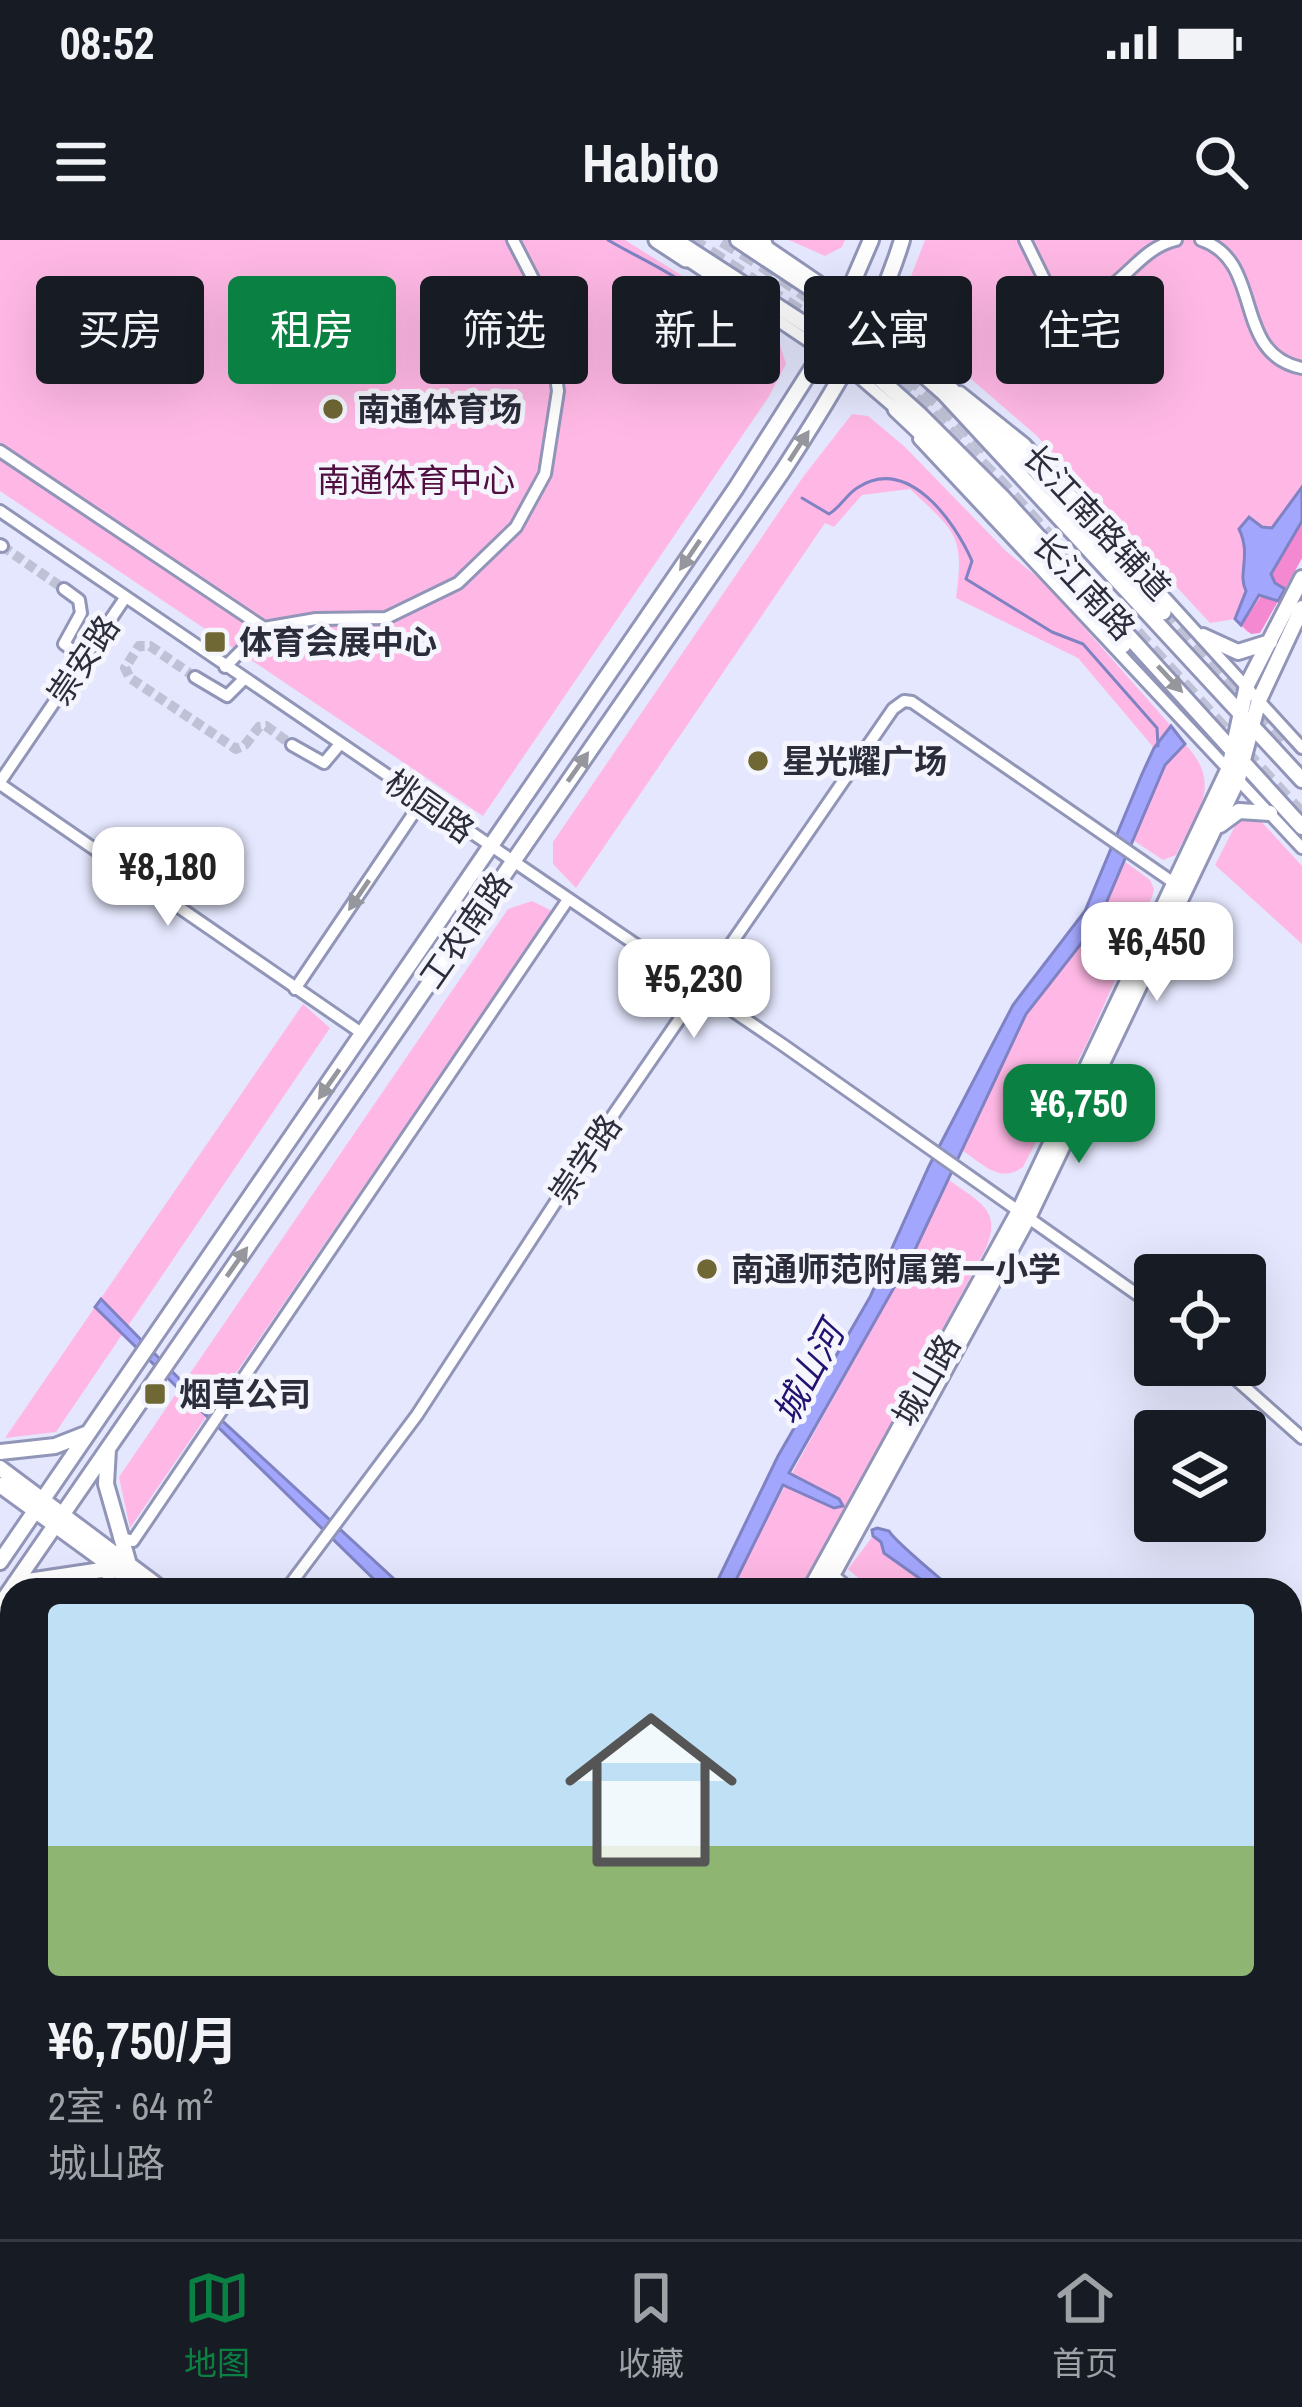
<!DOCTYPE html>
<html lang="zh">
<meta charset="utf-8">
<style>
body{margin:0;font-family:"Archivo Narrow","Noto Sans SC",sans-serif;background:#242831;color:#f1f3f6;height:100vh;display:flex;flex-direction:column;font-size:45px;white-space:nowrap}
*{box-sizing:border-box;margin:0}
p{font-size:39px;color:#9ea1a6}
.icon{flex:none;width:66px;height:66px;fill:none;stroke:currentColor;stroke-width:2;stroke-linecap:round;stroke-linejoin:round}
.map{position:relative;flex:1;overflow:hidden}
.side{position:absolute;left:0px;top:1338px;width:1302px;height:663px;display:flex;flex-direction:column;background:#171b24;border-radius:36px 36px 0 0;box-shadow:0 12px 48px #0002}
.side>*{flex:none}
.top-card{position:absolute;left:36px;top:36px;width:1230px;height:108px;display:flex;gap:24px}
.tools{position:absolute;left:1134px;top:1014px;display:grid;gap:24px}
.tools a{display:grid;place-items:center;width:132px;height:132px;border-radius:12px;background:#171b24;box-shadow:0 12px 48px #0002;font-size:60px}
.price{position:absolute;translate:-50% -102px;padding:0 27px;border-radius:24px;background:#fff;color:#222;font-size:39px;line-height:78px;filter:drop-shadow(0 3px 6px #0008)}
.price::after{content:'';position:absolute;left:50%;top:72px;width:36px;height:27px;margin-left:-18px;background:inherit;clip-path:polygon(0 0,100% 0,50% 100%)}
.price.current{background:#0b8043;color:#fff}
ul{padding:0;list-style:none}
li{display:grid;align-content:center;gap:24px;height:636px;padding:0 48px}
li+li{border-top:3px solid #363941}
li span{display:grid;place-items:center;height:372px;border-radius:12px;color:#555}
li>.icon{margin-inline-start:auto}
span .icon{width:216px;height:216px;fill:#fffc;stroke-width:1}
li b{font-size:51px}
.tag{padding:0 42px;border-radius:12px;background:#171b24;box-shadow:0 12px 48px #0002;font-size:42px;line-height:108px}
.tag.current{background:#0b8043;color:#fff}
.status{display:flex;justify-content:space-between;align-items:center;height:84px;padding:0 60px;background:#171b24;direction:ltr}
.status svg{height:33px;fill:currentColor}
header{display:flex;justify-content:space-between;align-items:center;height:156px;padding:0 48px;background:#171b24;font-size:54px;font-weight:800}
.tabs{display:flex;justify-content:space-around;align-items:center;height:168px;border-top:3px solid #363941;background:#171b24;font-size:33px;color:#9ea1a6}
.tabs a{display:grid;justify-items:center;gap:6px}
.tabs .current{color:#0b8043}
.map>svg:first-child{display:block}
</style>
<div class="status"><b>08:52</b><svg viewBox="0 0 49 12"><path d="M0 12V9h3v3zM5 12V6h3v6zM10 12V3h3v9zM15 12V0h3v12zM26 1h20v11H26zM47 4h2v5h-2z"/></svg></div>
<header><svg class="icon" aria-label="menu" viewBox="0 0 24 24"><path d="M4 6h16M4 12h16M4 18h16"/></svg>Habito<svg class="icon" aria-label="search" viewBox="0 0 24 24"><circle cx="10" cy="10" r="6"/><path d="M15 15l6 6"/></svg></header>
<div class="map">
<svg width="1302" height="1999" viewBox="0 0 1302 1999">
<rect width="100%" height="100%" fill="#e4e7fd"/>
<path fill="#ffb8e5" d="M0,0H625L777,95L786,124L768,158L483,576L0,251Z
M789,0H845L842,7L825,16Z
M925,0H1302V318L1260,393L1247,392L1235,379L1210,383L1037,196L927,101L911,78L907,47Z
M852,174L868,176L905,207L1007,312L1046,344L1171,486L1154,508L1078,418L956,358C965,294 955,292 910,249L862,255L834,287L825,283L576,648L553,624V602L803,237Z
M1185,504C1224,545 1197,572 1176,615L1163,620L1133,600L1165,525Z
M1249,576L1259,579L1302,626V704L1215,625L1237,582Z
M1124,621L1150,640L1154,649L1152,657L1087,803L1023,927C1000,944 983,924 963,911L1026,774L1098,682Z
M532,661L552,671L130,1288L119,1237L508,669Z
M303,764L330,788L56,1192L5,1198Z
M949,940C980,963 1004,970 984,1012L802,1350H731C800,1211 881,1080 949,940Z
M873,1296L881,1302L884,1313L936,1350H872L848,1329Z
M12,1395V1462L0,1479V1412Z"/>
<path fill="#f489d1" d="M1302,281V318L1285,349L1275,343L1271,334Z
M1263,354L1278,361L1260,393L1251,394L1241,385Z"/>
<path fill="#a2a7fd" stroke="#7f82c3" stroke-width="3" d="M1302,247V281L1271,334L1275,343L1285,349L1278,361L1259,355L1241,385L1235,379L1246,351C1237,333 1252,316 1239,289L1249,277L1262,287L1272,288Z
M1171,486L1185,504L1165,525L1098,682L1026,774L913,1014L789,1233L839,1259L843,1266L834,1268L783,1245L731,1350H713L778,1216L870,1057L929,926L1013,765L1085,671L1142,534L1154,508Z
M101,1059L204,1164L406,1350H385L95,1067Z
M877,1288L889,1291C895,1302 939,1337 953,1350H936L884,1313L881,1302L873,1296L872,1290Z"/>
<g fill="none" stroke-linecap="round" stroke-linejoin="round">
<path stroke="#7f82c3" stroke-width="3" d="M608,0C648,24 716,50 735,96C738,105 739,115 741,124
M802,258L829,274C841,267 846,255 857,248C908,214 955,282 972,321L966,339L1052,392L1083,404L1157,488L1158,506"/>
<path stroke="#bfc2d6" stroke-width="10" stroke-dasharray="10 5" stroke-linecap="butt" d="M2,306L64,349
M195,437L150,406H139L125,428L130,438L236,509L245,505L259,487L266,486L292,505"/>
<path stroke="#bfc2d6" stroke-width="15" stroke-dasharray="15 8" stroke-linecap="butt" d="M690,0L851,106L921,165L999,242L1302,576
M723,0C822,59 910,131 990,212
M1163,372L1278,505
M1123,405L1237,524"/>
<defs>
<path id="minor" d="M1025,0L1047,45C1115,82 1124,12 1176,0
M1201,0C1265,21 1231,114 1302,128
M759,1L872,78L935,134
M683,17L847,127L897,170
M960,152L1025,204L1302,508
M919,199L1302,608
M0,211L264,388
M0,271L783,805L1155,1067
M0,305L2,306
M64,349L79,360L81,373L64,404L84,418
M225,427L264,388L316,379L386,378L458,343L516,287L545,234L558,151L546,64L513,0
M195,437L227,456L244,439
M292,505L324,523L340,504
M0,542L125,358
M0,544L363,794
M295,749L422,561
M1220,1125L1302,1198
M119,1297L133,1301L567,661
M830,1333L851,1350
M100,1350L115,1328
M286,1350L417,1175L596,900L893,469L904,461L912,462L1174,643
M0,1496L12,1478
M1290,1681L1302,1660
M1290,1713L1302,1724
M0,1769L12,1750
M736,1999L742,1989
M1102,1999L1107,1989"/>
<path id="major" d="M675,0L854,116L919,174L1003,258L1302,587
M738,0L869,87L944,153L1302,540
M1203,396L1238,412L1270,402
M1220,585L1239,571L1270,573
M108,1209L106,1244L128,1321
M0,1212L55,1206L88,1193
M0,1228L163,1350
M0,1245L144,1350
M0,1322L736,248L823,111L871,0
M15,1343L115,1328
M810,1350L1020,969L1229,528L1247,445L1302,338
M824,1350L1029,976L1238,539L1259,460L1302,368
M0,1365L782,232C830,158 876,85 902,0
M971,1989L983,1999
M991,1989L1004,1999
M437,1999L442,1989
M448,1999L453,1989"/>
<path id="highway" d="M657,0L686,19
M757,0L764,4
M933,133L1034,228L1163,372
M896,169L990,258L1123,405"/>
</defs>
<use href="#minor" stroke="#9195b7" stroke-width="16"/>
<use href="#major" stroke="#9195b7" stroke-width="20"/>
<use href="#highway" stroke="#9195b7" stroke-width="21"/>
<use href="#minor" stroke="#fff" stroke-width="10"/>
<use href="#major" stroke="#fff" stroke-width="14"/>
<use href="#highway" stroke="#fff" stroke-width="15"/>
</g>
<defs><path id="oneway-solid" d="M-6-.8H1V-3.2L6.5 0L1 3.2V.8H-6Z" transform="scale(3)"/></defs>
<g fill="#96969d">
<use href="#oneway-solid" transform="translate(799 206) rotate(-57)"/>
<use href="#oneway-solid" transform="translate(690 315) rotate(124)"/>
<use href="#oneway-solid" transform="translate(1170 439) rotate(47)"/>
<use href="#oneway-solid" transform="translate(578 527) rotate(-55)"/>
<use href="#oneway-solid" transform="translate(359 655) rotate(124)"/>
<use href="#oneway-solid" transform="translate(329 844) rotate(125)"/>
<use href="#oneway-solid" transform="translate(237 1022) rotate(-55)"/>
</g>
<g fill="#6f6734" stroke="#f4f5fd" stroke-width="4.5">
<circle cx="333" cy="169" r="12"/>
<rect x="203" y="390" width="24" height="24" rx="6"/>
<circle cx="758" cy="521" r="12"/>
<circle cx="707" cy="1029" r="12"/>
<rect x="143" y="1142" width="24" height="24" rx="6"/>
</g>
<g text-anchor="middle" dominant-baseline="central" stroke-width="10" stroke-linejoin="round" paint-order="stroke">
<g font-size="33" font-weight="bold" fill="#2c2d3b" stroke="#f4f5fd" text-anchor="start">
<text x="357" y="169">南通体育场</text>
<text x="239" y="402">体育会展中心</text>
<text x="782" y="521">星光耀广场</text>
<text x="731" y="1029">南通师范附属第一小学</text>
<text x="179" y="1154">烟草公司</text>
</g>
<g font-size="33" fill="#500f3f" stroke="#f4f5fd">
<text x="416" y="240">南通体育中心</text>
</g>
<g font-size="33" fill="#2c2d3b" stroke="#f4f5fd">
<text transform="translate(1097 282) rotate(47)">长江南路辅道</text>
<text transform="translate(1084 346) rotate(47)">长江南路</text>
<text transform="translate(83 420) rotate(-56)">崇安路</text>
<text transform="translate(430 566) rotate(35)">桃园路</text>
<text transform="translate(465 690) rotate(-55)">工农南路</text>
<text transform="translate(585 919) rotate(-56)">崇学路</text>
<text transform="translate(926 1140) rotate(-60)">城山路</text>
</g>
<g font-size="36" font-style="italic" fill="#241271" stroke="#f4f5fd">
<text transform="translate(808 1133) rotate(-62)">城山河</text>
</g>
</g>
</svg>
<div class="tools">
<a><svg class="icon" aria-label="locate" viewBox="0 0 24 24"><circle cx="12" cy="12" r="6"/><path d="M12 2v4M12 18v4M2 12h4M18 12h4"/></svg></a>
<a><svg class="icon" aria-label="layers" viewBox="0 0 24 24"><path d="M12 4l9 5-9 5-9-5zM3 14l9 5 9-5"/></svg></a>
</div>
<b class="price" style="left:168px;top:689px">¥8,180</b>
<b class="price" style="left:1157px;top:764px">¥6,450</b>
<b class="price" style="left:694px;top:801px">¥5,230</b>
<b class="price current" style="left:1079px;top:926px">¥6,750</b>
<div class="top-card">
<a class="tag">买房</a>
<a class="tag current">租房</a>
<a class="tag">筛选</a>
<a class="tag">新上</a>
<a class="tag">公寓</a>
<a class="tag">住宅</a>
</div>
<section class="side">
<ul>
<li><span style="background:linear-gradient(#bfe0f5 65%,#8fb573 0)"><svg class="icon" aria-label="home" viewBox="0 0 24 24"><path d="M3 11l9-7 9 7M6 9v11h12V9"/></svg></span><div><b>¥6,750/月</b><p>2室 · 64 m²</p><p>城山路</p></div></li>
</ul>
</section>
</div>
<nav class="tabs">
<a class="current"><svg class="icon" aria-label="map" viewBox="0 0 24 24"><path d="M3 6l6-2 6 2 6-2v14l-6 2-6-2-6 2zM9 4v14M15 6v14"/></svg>地图</a>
<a><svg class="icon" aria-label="saved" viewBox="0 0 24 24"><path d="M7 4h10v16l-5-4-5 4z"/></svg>收藏</a>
<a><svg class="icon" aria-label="home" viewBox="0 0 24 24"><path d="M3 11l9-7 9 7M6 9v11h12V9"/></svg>首页</a>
</nav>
